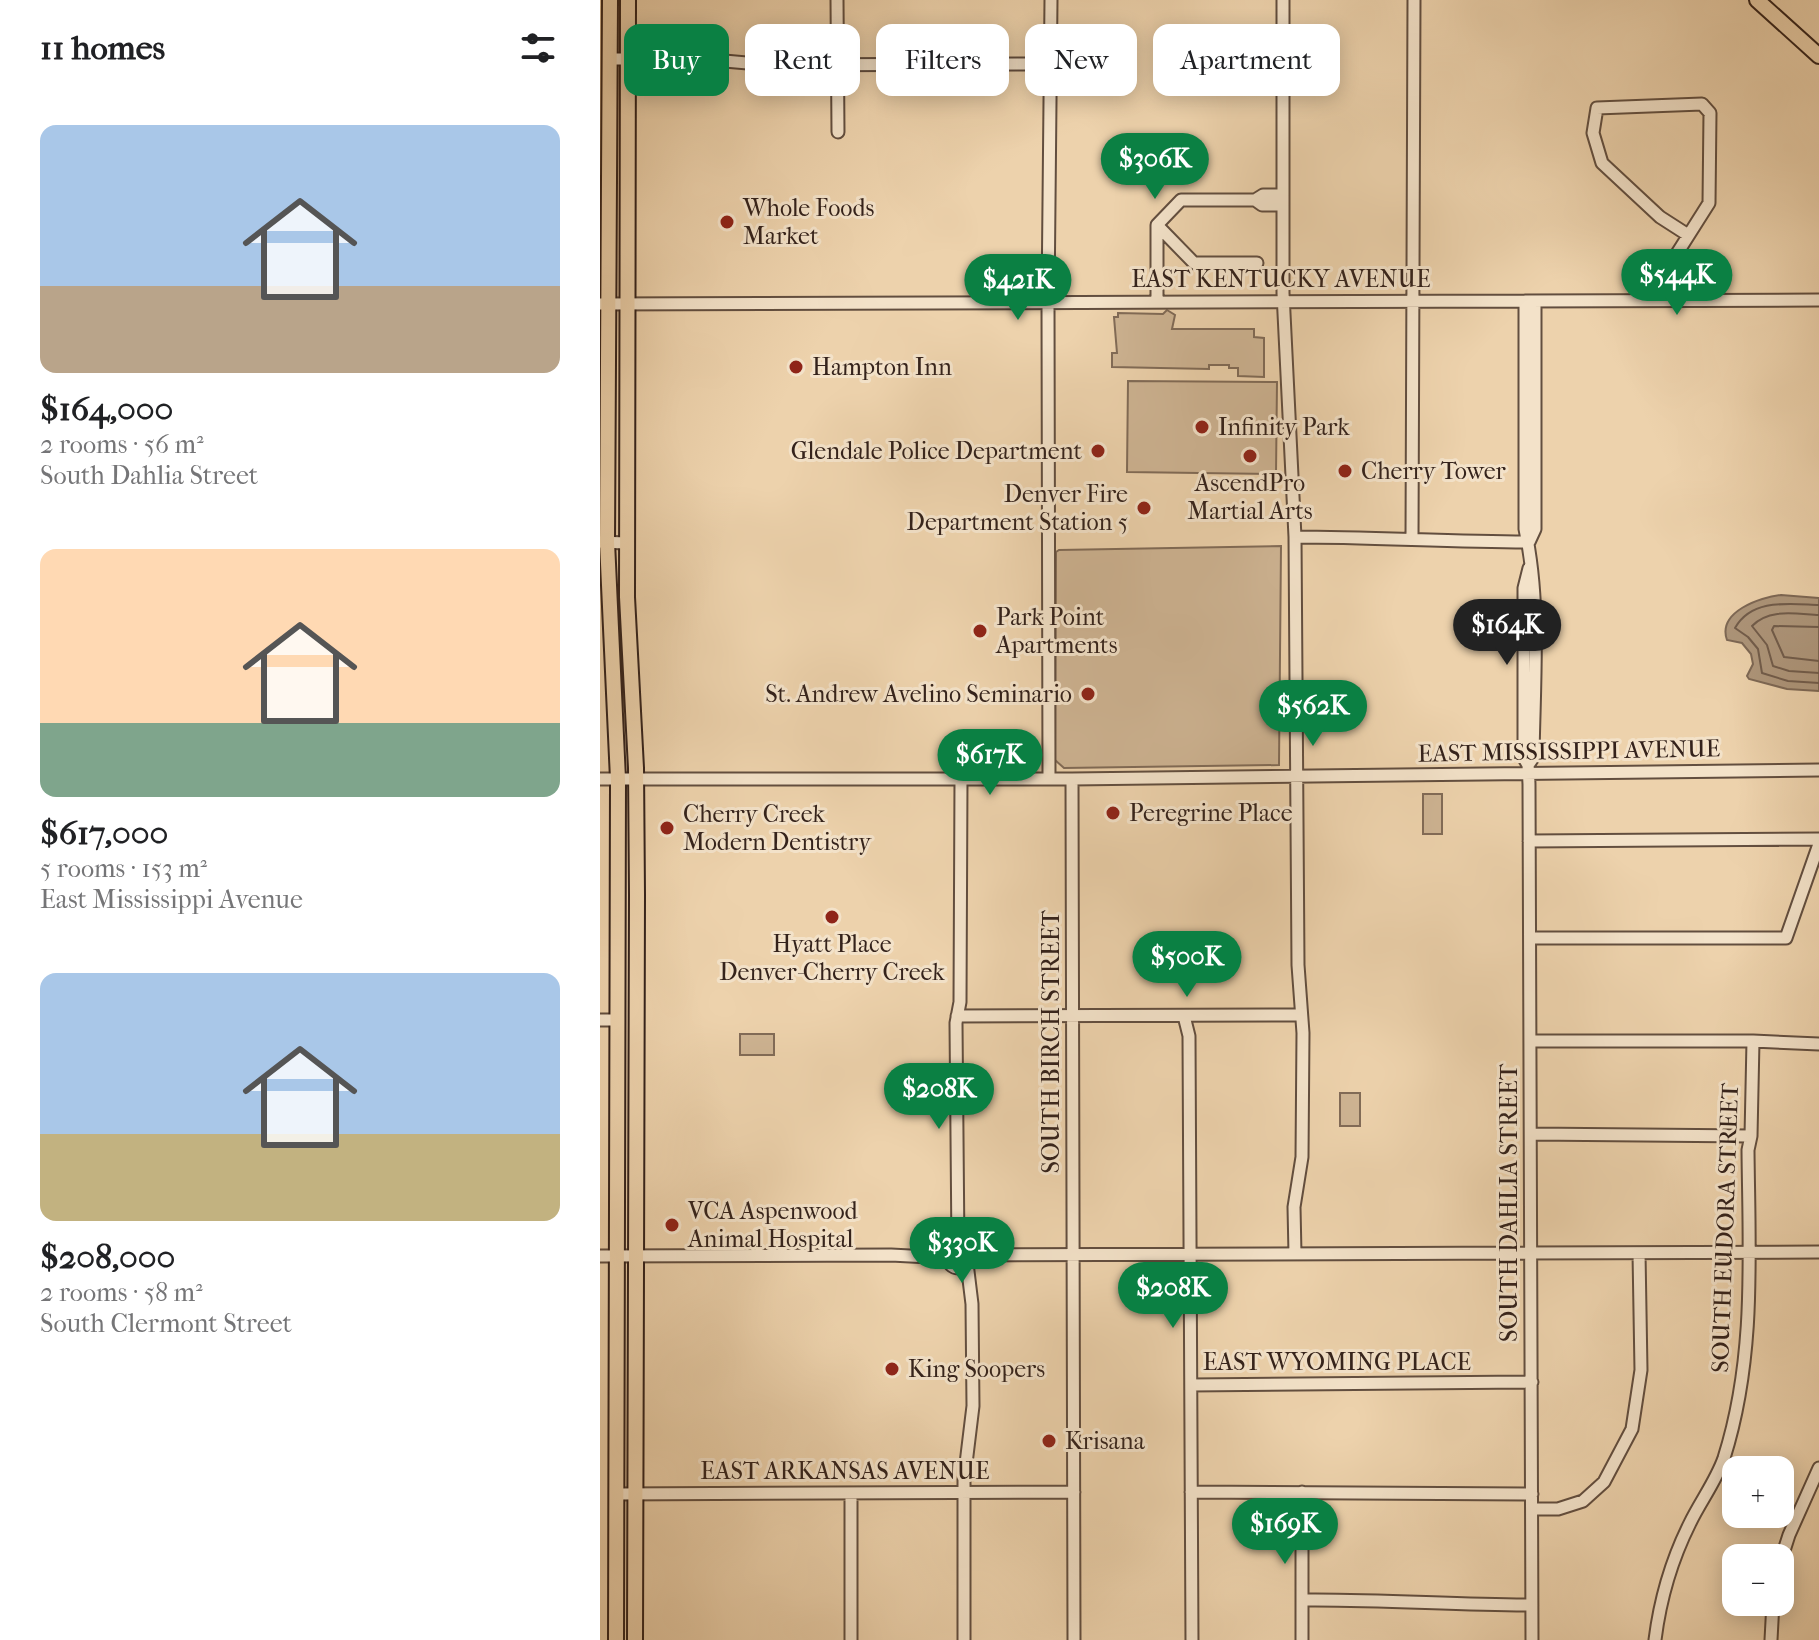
<!DOCTYPE html>
<meta charset="utf-8">
<style>
body{margin:0;font-family:"IM FELL French Canon",serif;background:#f6f6f6;color:#202124;height:100vh;display:flex;flex-direction:column;font-size:30px;white-space:nowrap}
*{box-sizing:border-box;margin:0}
p{font-size:26px;color:#757577}
.icon{flex:none;width:44px;height:44px;fill:none;stroke:currentColor;stroke-width:2;stroke-linecap:round;stroke-linejoin:round}
.map{position:relative;flex:1;overflow:hidden}
.drawer{display:flex;flex-direction:column;background:#fff;width:600px}
.drawer>*{flex:none}
.hud{position:absolute;left:24px;top:24px;width:760px;height:72px;display:flex;gap:16px}
.controls{position:absolute;left:1122px;top:1456px;display:grid;gap:16px}
.controls a{display:grid;place-items:center;width:72px;height:72px;border-radius:16px;background:#fff;box-shadow:0 4px 20px #0003;font-size:40px}
.price{position:absolute;translate:-50% -68px;padding:0 18px;border-radius:28px;background:#0b8043;color:#fff;font-size:26px;line-height:52px;filter:drop-shadow(0 2px 4px #0008)}
.price::after{content:'';position:absolute;left:50%;top:48px;width:24px;height:18px;margin-left:-12px;background:inherit;clip-path:polygon(0 0,100% 0,50% 100%)}
.price.current{background:#222;color:#fff}
ul{padding:0;list-style:none}
li{display:grid;align-content:center;gap:16px;height:424px;padding:0 40px}
li span{display:grid;place-items:center;height:248px;border-radius:16px;color:#555}
li>.icon{margin-inline-start:auto}
span .icon{width:144px;height:144px;fill:#fffc;stroke-width:1}
li b{font-size:34px}
h2{display:flex;justify-content:space-between;align-items:center;height:96px;padding:0 40px;font-size:34px}
.chip{padding:0 28px;border-radius:16px;background:#fff;box-shadow:0 4px 20px #0003;font-size:28px;line-height:72px}
.chip.current{background:#0b8043;color:#fff}
main{display:flex;flex:1;min-height:0}
.map>svg:first-child{display:block}
</style>
<main>
<section class="drawer">
<h2>11 homes<svg class="icon" aria-label="filters" viewBox="0 0 24 24"><path d="M4 7h16M4 17h16"/><circle cx="9" cy="7" r="2"/><circle cx="15" cy="17" r="2"/></svg></h2>
<ul>
<li><span style="background:linear-gradient(#a9c7e8 65%,#b9a48a 0)"><svg class="icon" aria-label="home" viewBox="0 0 24 24"><path d="M3 11l9-7 9 7M6 9v11h12V9"/></svg></span><div><b>$164,000</b><p>2 rooms · 56 m²</p><p>South Dahlia Street</p></div></li>
<li><span style="background:linear-gradient(#ffd9b3 70%,#7fa58c 0)"><svg class="icon" aria-label="home" viewBox="0 0 24 24"><path d="M3 11l9-7 9 7M6 9v11h12V9"/></svg></span><div><b>$617,000</b><p>5 rooms · 153 m²</p><p>East Mississippi Avenue</p></div></li>
<li><span style="background:linear-gradient(#a9c7e8 65%,#c2b280 0)"><svg class="icon" aria-label="home" viewBox="0 0 24 24"><path d="M3 11l9-7 9 7M6 9v11h12V9"/></svg></span><div><b>$208,000</b><p>2 rooms · 58 m²</p><p>South Clermont Street</p></div></li>
</ul>
</section>
<div class="map">
<svg width="1219" height="1640" viewBox="0 0 1219 1640">
<rect width="100%" height="100%" fill="#edd2ac"/>
<filter id="stains"><feTurbulence type="fractalNoise" baseFrequency=".0025" numOctaves="4"/><feColorMatrix values="0 0 0 0 .2 0 0 0 0 .09 0 0 0 0 .02 0 0 0 .5 -.17"/></filter>
<radialGradient id="worn" r=".72"><stop offset=".6" stop-color="#630" stop-opacity="0"/><stop offset="1" stop-color="#630" stop-opacity=".3"/></radialGradient>
<path fill="#ceb493" stroke="#816b57" stroke-width="2" d="M567,310L575,315L572,329H654V337L664,338V377L638,376V368H629V365H609V369L512,367V353H517L514,317H518V313L563,314Z
M528,381L677,382L676,474L527,472Z
M681,546L679,765L464,768L455,760L456,552L459,550Z
M823,794H842V834H823Z
M140,1034H174V1055H140Z
M740,1093H760V1126H740Z"/>
<path fill="#ae967b" stroke="#7d6855" stroke-width="2" d="M1181,595L1219,598V691L1187,689L1149,679L1147,676L1153,664L1151,654L1142,643L1127,640C1117,612 1160,597 1181,595Z"/>
<g fill="none" stroke-linecap="round" stroke-linejoin="round">
<path stroke="#715c4b" stroke-width="2" d="M1219,605C1189,604 1152,598 1135,628L1148,637L1158,649L1162,673L1188,681L1219,683
M1219,615C1196,614 1169,608 1152,626L1167,645L1173,666L1189,671L1219,673
M1219,627L1174,626L1172,630L1184,657L1219,661"/>
<defs>
<path id="minor" d="M237,0L238,132
M683,0V293L695,537L698,965L703,1033L702,1157L694,1207L695,1254
M10,59H102L169,65L451,64
M655,200L662,205H683
M557,225L594,263H657
M1069,300L1071,263L1109,203L1110,113L1102,104L997,108L993,133L1002,163L1060,217L1088,235
M925,301V529C941,602 934,682 933,758L928,765
M557,302V225L581,200H655L663,195H683
M0,304L1219,300
M695,537C773,537 851,542 929,542
M812,539L814,0
M0,542L26,543
M929,542L935,529V301
M929,568L924,588V758L928,765L929,784L932,1640
M0,779H472L1219,770
M449,779L448,304L451,0
M472,779L474,1640
M929,841L1219,839
M930,938H1186L1219,844
M357,1016L701,1015
M584,1016L589,1036L592,1640
M0,1020H17
M930,1041H1153L1219,1044
M931,1134L1151,1136
M348 1258a10 10 0 1 1 20 0a10 10 0 1 1-20 0Z
M358,1249L356,1023L360,1002L361,779
M367,1255L1219,1252
M0,1256L291,1255L348,1258
M591,1385L932,1382
M591,1492L932,1494
M702,1492V1640
M17,1494L474,1492
M932,1509H958L983,1501L1004,1482L1032,1429L1041,1370L1039,1253
M1180,1563L1189,1535L1219,1468
M702,1600C779,1599 855,1605 932,1605
M251,1640V1493
M364,1640V1480L373,1406L372,1304L367,1263
M1055,1640C1060,1600 1072,1559 1090,1523C1100,1502 1116,1481 1124,1458C1156,1357 1149,1254 1148,1150L1151,1136L1153,1041
M1171,1640L1173,1602"/>
<path id="major" d="M10,0L7,542L18,779L16,1640
M28,0L27,597L36,768L37,895L35,1640
M1157,0L1219,56"/>
</defs>
<use href="#minor" stroke="#624e3f" stroke-width="15"/>
<use href="#major" stroke="#34221b" stroke-width="18"/>
<use href="#minor" stroke="#f3e2c9" stroke-width="11"/>
<use href="#major" stroke="#edd2ac" stroke-width="14"/>
</g>
<g fill="#8f2418" stroke="#f3e2c9" stroke-width="3">
<circle cx="127" cy="222" r="8"/>
<circle cx="196" cy="367" r="8"/>
<circle cx="602" cy="427" r="8"/>
<circle cx="498" cy="451" r="8"/>
<circle cx="650" cy="456" r="8"/>
<circle cx="745" cy="471" r="8"/>
<circle cx="544" cy="508" r="8"/>
<circle cx="380" cy="631" r="8"/>
<circle cx="488" cy="694" r="8"/>
<circle cx="513" cy="813" r="8"/>
<circle cx="67" cy="828" r="8"/>
<circle cx="232" cy="917" r="8"/>
<circle cx="72" cy="1225" r="8"/>
<circle cx="292" cy="1369" r="8"/>
<circle cx="449" cy="1441" r="8"/>
</g>
<g text-anchor="middle" dominant-baseline="central" stroke-width="6" stroke-linejoin="round" paint-order="stroke">
<g font-size="24" fill="#34221b" stroke="#f3e2c9" text-anchor="start">
<text x="143" y="208">Whole Foods<tspan x="143" dy="28">Market</tspan></text>
<text x="212" y="367">Hampton Inn</text>
<text x="618" y="427">Infinity Park</text>
<text x="482" y="451" text-anchor="end">Glendale Police Department</text>
<text x="761" y="471">Cherry Tower</text>
<text x="650" y="483" text-anchor="middle">AscendPro<tspan x="650" dy="28">Martial Arts</tspan></text>
<text x="528" y="494" text-anchor="end">Denver Fire<tspan x="528" dy="28">Department Station 5</tspan></text>
<text x="396" y="617">Park Point<tspan x="396" dy="28">Apartments</tspan></text>
<text x="472" y="694" text-anchor="end">St. Andrew Avelino Seminario</text>
<text x="529" y="813">Peregrine Place</text>
<text x="83" y="814">Cherry Creek<tspan x="83" dy="28">Modern Dentistry</tspan></text>
<text x="232" y="944" text-anchor="middle">Hyatt Place<tspan x="232" dy="28">Denver-Cherry Creek</tspan></text>
<text x="88" y="1211">VCA Aspenwood<tspan x="88" dy="28">Animal Hospital</tspan></text>
<text x="308" y="1369">King Soopers</text>
<text x="465" y="1441">Krisana</text>
</g>
<g font-size="24" fill="#34221b" stroke="#f3e2c9">
<text x="681" y="279">EAST KENTUCKY AVENUE</text>
<text transform="translate(969 751) rotate(-1)">EAST MISSISSIPPI AVENUE</text>
<text transform="translate(451 1042) rotate(-90)">SOUTH BIRCH STREET</text>
<text transform="translate(909 1203) rotate(-90)">SOUTH DAHLIA STREET</text>
<text transform="translate(1125 1228) rotate(-88)">SOUTH EUDORA STREET</text>
<text x="737" y="1362">EAST WYOMING PLACE</text>
<text x="245" y="1471">EAST ARKANSAS AVENUE</text>
</g>
</g>
<rect width="100%" height="100%" filter="url(#stains)"/>
<rect width="100%" height="100%" fill="url(#worn)"/>
</svg>
<div class="controls">
<a>+</a>
<a>−</a>
</div>
<b class="price" style="left:555px;top:201px">$306K</b>
<b class="price" style="left:1077px;top:317px">$544K</b>
<b class="price" style="left:418px;top:322px">$421K</b>
<b class="price current" style="left:907px;top:667px">$164K</b>
<b class="price" style="left:713px;top:748px">$562K</b>
<b class="price" style="left:390px;top:797px">$617K</b>
<b class="price" style="left:587px;top:999px">$500K</b>
<b class="price" style="left:339px;top:1131px">$208K</b>
<b class="price" style="left:362px;top:1285px">$330K</b>
<b class="price" style="left:573px;top:1330px">$208K</b>
<b class="price" style="left:685px;top:1566px">$169K</b>
<div class="hud">
<a class="chip current">Buy</a>
<a class="chip">Rent</a>
<a class="chip">Filters</a>
<a class="chip">New</a>
<a class="chip">Apartment</a>
</div>
</div>
</main>
